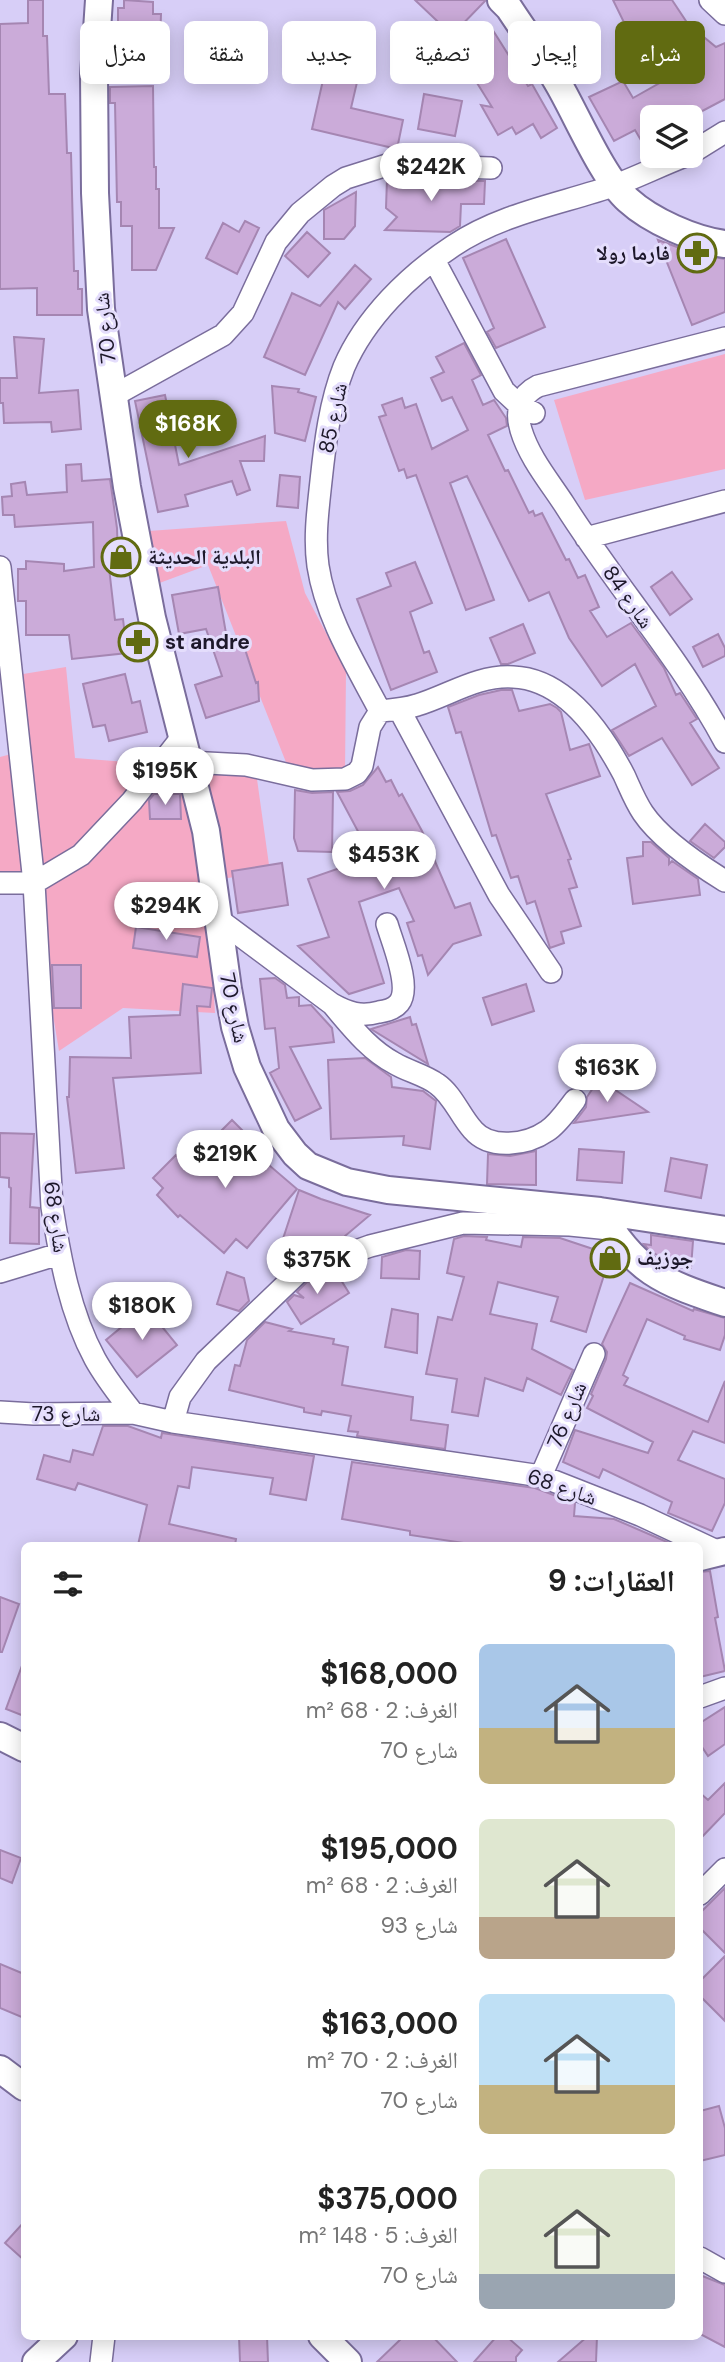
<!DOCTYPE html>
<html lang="ar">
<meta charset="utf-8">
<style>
body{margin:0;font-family:"DM Sans","Noto Naskh Arabic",sans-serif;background:#f6f6f6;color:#222;direction:rtl;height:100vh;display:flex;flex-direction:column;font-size:26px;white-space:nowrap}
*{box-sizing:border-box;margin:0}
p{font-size:23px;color:#767676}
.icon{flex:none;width:38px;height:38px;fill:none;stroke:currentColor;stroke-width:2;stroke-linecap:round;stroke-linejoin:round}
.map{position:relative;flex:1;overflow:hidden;direction:ltr}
.details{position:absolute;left:21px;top:1542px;width:682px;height:798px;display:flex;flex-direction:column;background:#fff;border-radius:10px;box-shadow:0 4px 18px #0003;direction:rtl}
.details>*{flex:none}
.guide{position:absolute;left:21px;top:21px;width:684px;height:63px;direction:rtl;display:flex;gap:14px}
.tools{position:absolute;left:640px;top:105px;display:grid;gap:14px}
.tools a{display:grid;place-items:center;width:63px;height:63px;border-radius:10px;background:#fff;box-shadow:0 4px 18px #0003;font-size:35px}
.price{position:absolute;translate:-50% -60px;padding:0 16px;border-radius:24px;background:#fff;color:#222;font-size:23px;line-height:46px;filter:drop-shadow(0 2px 4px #0008)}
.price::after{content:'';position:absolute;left:50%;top:42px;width:21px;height:16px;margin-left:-10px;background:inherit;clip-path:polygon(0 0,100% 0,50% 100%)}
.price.current{background:#616b11;color:#fff}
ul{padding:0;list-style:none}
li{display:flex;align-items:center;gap:21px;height:175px;padding:0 28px}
li span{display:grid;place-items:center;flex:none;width:196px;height:140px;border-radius:10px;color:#555}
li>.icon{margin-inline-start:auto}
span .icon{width:84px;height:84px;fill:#fffc;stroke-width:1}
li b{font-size:30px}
h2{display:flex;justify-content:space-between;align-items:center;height:84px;padding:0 28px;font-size:30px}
.pill{padding:0 24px;border-radius:10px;background:#fff;box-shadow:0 4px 18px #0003;font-size:24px;line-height:63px}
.pill.current{background:#616b11;color:#fff}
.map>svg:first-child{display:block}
</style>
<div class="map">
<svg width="725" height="2362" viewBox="0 0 725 2362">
<rect width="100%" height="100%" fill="#d7cef7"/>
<path fill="#f5a9c5" d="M725,354V469L585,500L554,400Z
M286,521L305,593L346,671L345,772L293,780L208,565L146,588L135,532Z
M66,667L75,758L256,772L270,872L207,881L215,1013L123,1008L59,1051L30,876L0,878V757L15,753L17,675Z"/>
<path fill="#cbabd9" stroke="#a586b2" stroke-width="2" d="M28,0H43V36H47L49,94H65L67,153H71L74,271H78V289H82V315H37V288L0,289V24L28,23Z
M124,0L153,2V14H161L160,43H133V33H125V25H118V8H124Z
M415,0H486L452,35Z
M613,0H672L688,24L716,47L725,43V99L691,117H653V137L642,142L635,130L614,141L589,97L623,81L633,98L663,81L649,55L642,59Z
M494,32L528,86L532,84L557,128L541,138L533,124L516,134L512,127L498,135L481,105L492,107L459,54Z
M332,40L365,48L351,108L403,120L397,149L312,129Z
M153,86L154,167H156V189H159V228H174L156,270H132V226H121V202H117L115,103H110V87Z
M424,94L462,101L455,136L418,129Z
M387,179L485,181L484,204H461L460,226L450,232L385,230L397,217L386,208Z
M356,192L355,226L344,239H324V210Z
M245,221L259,228L237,274L206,258L223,223L239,232Z
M307,232L330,253L308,277L285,256Z
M506,239L545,327L496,348L487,332L494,328L463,258Z
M658,240L696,254L725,259V312L692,325Z
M355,265L371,279L345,309L338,302L305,375L264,357L292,293L320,306Z
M14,337L44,339L39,393L78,390L81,429L52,432L51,422L4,423L3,403H0V378H17Z
M464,343L481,375L472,380L483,405L494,400L506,418L507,426L488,435L505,471L508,470L529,513L533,511L535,516L542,513L566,560L569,559L578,578L585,575L599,607L590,611L607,637L631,623L664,668L676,695L680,693L697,719L690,723L719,768L692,785L662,738L629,756L612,730L656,706L635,664L602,686L569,638L549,592L529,601L467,476L450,483L494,600L466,610L416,475L407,478L404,469L399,471L379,417L386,415L382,405L402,398L405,408L416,404L432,449L468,430L452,397L442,401L431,378L444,372L436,357Z
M272,386L299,389L298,392L316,397L305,441L275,433Z
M165,395L179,465L265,436L264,461H240L250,490L237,495L232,481L185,495L188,506L158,512L135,401Z
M81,464L82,481L110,479L117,528L118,559H108L115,620L123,619L127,653L72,659L69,635H26V601H18V569H26V561L64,564V571L94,567L93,522L15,527L14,515H3L2,497L12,496L11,484L25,482L27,495L67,492L66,465Z
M280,475L300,477L298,508L277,506Z
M415,562L432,603L410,612L424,653L429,651L437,672L391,690L357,599L391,586L386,573Z
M672,572L692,599L670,615L651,587Z
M218,587L228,645L242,640L256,683L258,682L259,701L206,718L195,685L222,676L206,629L179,634L172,595Z
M523,624L535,653L508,664H501L490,638Z
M718,634L725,648V656L703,667L693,647Z
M125,674L132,703L140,701L147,732L109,741L105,725L93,727L83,684Z
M501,690H512L519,711L550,704L557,708L561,712L570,750L589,744L600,776L546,794L571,859L568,860L577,887L569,889L581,926L561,932L564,943L550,948L535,901L527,904L518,876L511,878L496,835L492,836L461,732L456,733L448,707L479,695Z
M378,767L386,782L391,780L399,796L402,794L422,831L455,908L470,903L481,935L453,944L428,975L422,955L418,956L407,923L414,921L399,888L359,902L384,983L349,994L298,946L329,937L308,879L383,853L369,852L337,792L350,791L363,785Z
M295,790L312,793L333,792L332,852L298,851L294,838Z
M154,794H180L181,819H150L149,800Z
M705,824L725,842V847L714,858L690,841Z
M643,842H651L669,858V864L672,861L698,879L700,895L633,904L627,858L643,856Z
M282,863L288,905L238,913L232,871Z
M136,927L200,937L197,957L133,948Z
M52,965H81V1008H54Z
M275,978L285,985L287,998L299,997V1006L311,1005L332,1028L334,1042L290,1047L321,1108L295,1121L270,1073L279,1068L275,1028L265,1029L260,979Z
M183,984L212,988L210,1007L197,1006L201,1073L113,1078L124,1168L76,1173L67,1097H69L70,1057L131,1058L129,1017L180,1015Z
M526,984L534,1011L492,1025L483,998Z
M410,1017L412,1025L416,1024L428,1064L371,1029Z
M365,1058L391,1077L392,1087L423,1091L436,1101L430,1149L403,1145L404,1136L331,1139L328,1060Z
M599,1079L648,1112L574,1123L586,1107L587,1097Z
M232,1120L254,1142L249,1148L297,1189L247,1248L236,1239L224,1253L180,1215L178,1217L157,1195L163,1188L153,1178L176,1155L187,1165Z
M0,1133L34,1134L30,1207L39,1208V1244L10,1243L11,1188L9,1187V1178L0,1177Z
M579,1149L624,1152L622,1183L577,1180Z
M536,1151V1185L487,1184L488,1154L510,1156Z
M671,1158L707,1165L701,1198L665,1191Z
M299,1190L321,1199L370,1215L345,1236L344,1240L322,1249L298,1258L279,1251Z
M651,1235L693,1241L691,1268L675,1267L648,1249L644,1244L651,1245Z
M464,1236L487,1237L486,1240L521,1247L523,1237L560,1238L611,1255L607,1268L594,1267L605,1272L586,1332L551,1321L558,1297L498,1282L490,1314L537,1324L532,1349L573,1370L561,1395L527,1378L523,1391L485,1378L478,1416L452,1412L457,1379L426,1374L438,1317L452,1320L464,1277L447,1273L454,1239Z
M406,1250L420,1251L419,1279L381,1278L382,1257Z
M227,1272L244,1278L249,1301L239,1311L217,1304Z
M336,1272L349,1293L301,1324L287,1302L294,1295L304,1298L297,1292L307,1282Z
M630,1283L693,1311L694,1309L725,1318V1335L720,1350L684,1339L685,1336L647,1319L623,1375L628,1378L624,1385L708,1422L725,1381V1443L693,1431L678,1460L725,1479V1503L712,1531L668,1513L672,1502L603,1469L599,1478L563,1462L575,1430L648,1453L653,1442L587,1408L593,1396L591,1394L606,1359L607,1352L602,1344Z
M146,1307L177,1345L137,1377L106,1340Z
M392,1309L418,1314L417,1353L385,1347Z
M265,1322L292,1329L289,1331L334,1339L333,1344L348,1347L342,1385L413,1397L411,1420L448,1425L445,1449L357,1436L358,1432L348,1431L351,1416L322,1411L321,1415L304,1412V1408L229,1390L235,1365L240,1366L247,1340Z
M103,1426H128L161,1438L162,1433L314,1456L306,1500L270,1494L273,1478L192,1467L189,1488L178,1486L169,1524L236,1539L235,1545H138L147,1505L78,1483L75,1490L37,1479L44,1455L70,1462L73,1450L93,1455Z
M352,1462L535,1488L575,1503L574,1516L614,1519L674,1545H477L410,1535V1531L342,1519Z
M710,1571L718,1617L715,1618L725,1671L700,1677V1572Z
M0,1597L19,1604L2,1652H0Z
M23,1663H24V1716L6,1709Z
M725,1707V1744L708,1756L700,1744V1723Z
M725,1783V1813L700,1839V1793L708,1800Z
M0,1850L21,1858L12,1883L0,1878Z
M725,1888V1953L700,1928V1913Z
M725,1956V2021L700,1996V1981Z
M0,1964L24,1974V2018L0,2008Z
M719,2106L725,2128V2155L700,2161V2111Z
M24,2222V2260L5,2243Z
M700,2275L725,2285V2347L700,2334Z
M239,2336H267L268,2362H240Z
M404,2336H432L457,2362H377Z
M497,2336H506L522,2350L516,2357V2362H474Z
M588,2336H597L596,2362H558Z"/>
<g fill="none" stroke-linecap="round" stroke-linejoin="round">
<defs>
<path id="minor" d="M710,0L725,14
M691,153L725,132
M434,260L504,391L519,405L534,413
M725,338L538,386C520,395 515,411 521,430C529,457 549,481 564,504C615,585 680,658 725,742
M113,396L223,335L243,313L276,242L300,213L333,186L346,178L387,165L491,168
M586,538L725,501
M0,567L34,883L52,1207C60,1258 70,1313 95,1359C106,1379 120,1396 133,1413
M399,709L499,895L551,972
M380,711C392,710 405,709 417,705C450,695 477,675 513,677C565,679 602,733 624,775C630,788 635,801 643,813C660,838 699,865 725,881
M188,762L246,765L312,780L345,779L357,773L362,766L370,727L380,711C356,665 326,618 318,566C314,538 318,509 321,481C325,443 330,402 344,367C365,318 409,275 453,246C502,213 561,204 616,185C639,176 662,165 685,156
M0,883H34L81,855L132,801L182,737
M218,919L332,1004C348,1013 361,1017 379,1012C386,1011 395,1008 399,1003C412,987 392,942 387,924
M332,1004C351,1026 368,1049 394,1063C407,1071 425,1075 437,1084C453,1095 460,1116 473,1130C490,1150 527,1145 547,1131C558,1124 567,1110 575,1100
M0,1272L59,1254
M0,1412L34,1414L133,1413L173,1422L541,1476L640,1515L719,1552
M173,1422L180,1397L206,1361L300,1271L370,1246L463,1223L570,1225L610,1229
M541,1476L594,1354
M700,1697L725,1688
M700,1894L725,1869
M700,2258L725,2272
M101,2362L104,2336"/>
<path id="tertiary" d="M99,0L94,75L95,193L101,309L127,487L152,618L206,831L228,989L235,1027L247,1067L276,1129L295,1154L308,1166L347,1182L388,1190L600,1211L725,1230
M501,0L509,8C526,34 544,58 559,85C577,116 603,178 628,200C651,221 694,240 725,244
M600,1211C634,1271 662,1282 725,1303
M700,1557L725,1551
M0,1736L24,1748
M0,2069L24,2087
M322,2336L348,2362
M36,2362L64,2336"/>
</defs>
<use href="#minor" stroke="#7a6d9c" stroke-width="24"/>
<use href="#tertiary" stroke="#7a6d9c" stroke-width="30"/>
<use href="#minor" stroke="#fff" stroke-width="21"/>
<use href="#tertiary" stroke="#fff" stroke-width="26"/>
</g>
<defs>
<symbol id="pharmacy-ring" viewBox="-11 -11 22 22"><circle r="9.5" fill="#e4ddfc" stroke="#616b11" stroke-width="1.5"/><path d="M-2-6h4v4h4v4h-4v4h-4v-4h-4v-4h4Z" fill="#616b11"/></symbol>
<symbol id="shop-ring" viewBox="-11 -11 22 22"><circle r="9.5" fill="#e4ddfc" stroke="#616b11" stroke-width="1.5"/><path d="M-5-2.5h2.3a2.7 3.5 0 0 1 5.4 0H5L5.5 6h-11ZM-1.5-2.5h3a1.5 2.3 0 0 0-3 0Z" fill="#616b11"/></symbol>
</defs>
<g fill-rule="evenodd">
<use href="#pharmacy-ring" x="675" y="231" width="44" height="44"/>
<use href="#shop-ring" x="99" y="535" width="44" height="44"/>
<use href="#pharmacy-ring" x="116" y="620" width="44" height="44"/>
<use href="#shop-ring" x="588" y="1236" width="44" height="44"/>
</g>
<g text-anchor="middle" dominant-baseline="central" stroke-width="6" stroke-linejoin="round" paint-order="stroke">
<g font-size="21" font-weight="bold" fill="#1d182a" stroke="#e4ddfc" text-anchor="start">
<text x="670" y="253" text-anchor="end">فارما رولا</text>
<text x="148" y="557">البلدية الحديثة</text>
<text x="165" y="642">st andre</text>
<text x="637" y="1258">جوزيف</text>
</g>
<g font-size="21" fill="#1d182a" stroke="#e4ddfc">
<text transform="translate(105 328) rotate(-96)">شارع 70</text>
<text transform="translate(333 418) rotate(-78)">شارع 85</text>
<text transform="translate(628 597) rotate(55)">شارع 84</text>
<text transform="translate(234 1008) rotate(78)">شارع 70</text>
<text transform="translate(56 1217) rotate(82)">شارع 68</text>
<text x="66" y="1414">شارع 73</text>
<text transform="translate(567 1415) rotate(-67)">شارع 76</text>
<text transform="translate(562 1487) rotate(19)">شارع 68</text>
</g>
</g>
</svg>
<div class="tools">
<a><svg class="icon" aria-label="layers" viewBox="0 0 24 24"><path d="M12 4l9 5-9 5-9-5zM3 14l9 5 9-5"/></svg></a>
</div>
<b class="price" style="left:431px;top:203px">$242K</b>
<b class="price current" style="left:188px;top:460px">$168K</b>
<b class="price" style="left:165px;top:807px">$195K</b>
<b class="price" style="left:384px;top:891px">$453K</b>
<b class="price" style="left:166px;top:942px">$294K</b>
<b class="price" style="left:607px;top:1104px">$163K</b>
<b class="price" style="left:225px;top:1190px">$219K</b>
<b class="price" style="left:317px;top:1296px">$375K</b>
<b class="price" style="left:142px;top:1342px">$180K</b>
<div class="guide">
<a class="pill current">شراء</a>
<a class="pill">إيجار</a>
<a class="pill">تصفية</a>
<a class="pill">جديد</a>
<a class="pill">شقة</a>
<a class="pill">منزل</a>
</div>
<section class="details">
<h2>العقارات: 9<svg class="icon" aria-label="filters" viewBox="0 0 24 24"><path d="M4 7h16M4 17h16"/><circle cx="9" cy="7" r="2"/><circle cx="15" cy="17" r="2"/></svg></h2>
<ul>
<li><span style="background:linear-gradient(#a9c7e8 60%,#c2b280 0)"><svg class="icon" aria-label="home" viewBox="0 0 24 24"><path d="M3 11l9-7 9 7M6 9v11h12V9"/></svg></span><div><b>$168,000</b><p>الغرف: 2 · 68 m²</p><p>شارع 70</p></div></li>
<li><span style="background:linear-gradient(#dfe7d0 70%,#b9a48a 0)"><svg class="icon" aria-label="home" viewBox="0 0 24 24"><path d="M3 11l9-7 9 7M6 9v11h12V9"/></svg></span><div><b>$195,000</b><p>الغرف: 2 · 68 m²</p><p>شارع 93</p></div></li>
<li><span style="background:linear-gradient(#bfe0f5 65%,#c2b280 0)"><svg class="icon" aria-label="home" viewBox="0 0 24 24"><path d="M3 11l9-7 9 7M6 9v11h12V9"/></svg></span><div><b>$163,000</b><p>الغرف: 2 · 70 m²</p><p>شارع 70</p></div></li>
<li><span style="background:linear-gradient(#dfe7d0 75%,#9aa5b1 0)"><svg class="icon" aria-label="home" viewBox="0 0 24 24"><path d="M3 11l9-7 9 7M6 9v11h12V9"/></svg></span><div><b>$375,000</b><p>الغرف: 5 · 148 m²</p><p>شارع 70</p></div></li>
</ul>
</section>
</div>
